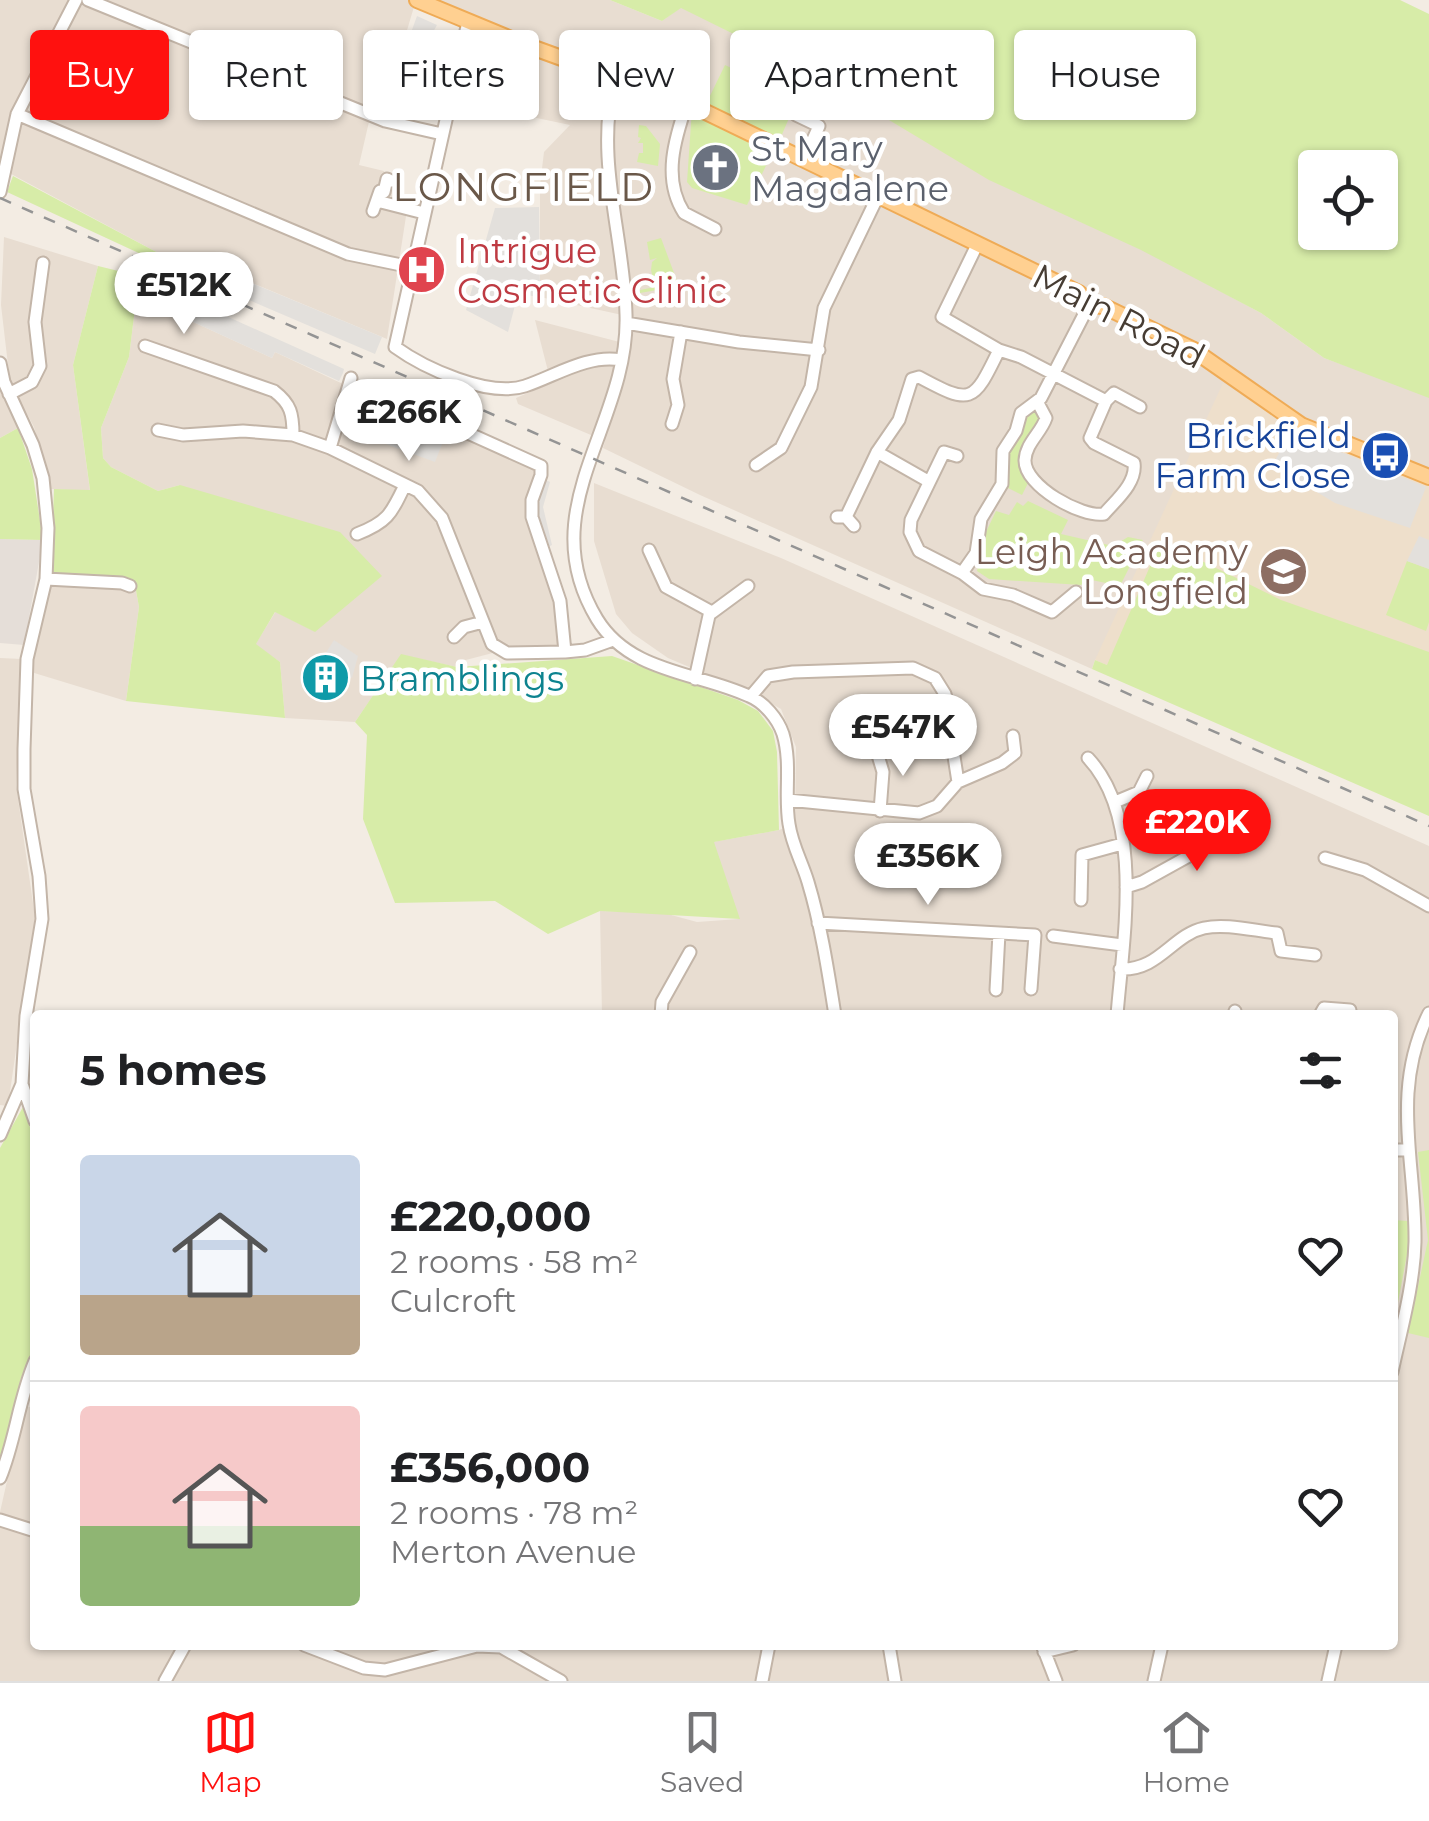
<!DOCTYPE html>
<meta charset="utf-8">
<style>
body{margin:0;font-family:Montserrat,sans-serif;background:#f6f6f6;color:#202124;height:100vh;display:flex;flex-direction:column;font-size:38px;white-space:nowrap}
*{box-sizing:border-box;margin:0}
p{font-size:32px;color:#757577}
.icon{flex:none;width:55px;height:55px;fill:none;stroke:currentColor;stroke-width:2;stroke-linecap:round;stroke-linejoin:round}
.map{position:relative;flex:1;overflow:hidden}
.panel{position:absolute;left:30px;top:1010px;width:1368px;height:640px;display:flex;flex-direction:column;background:#fff;border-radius:10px;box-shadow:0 2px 8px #0004}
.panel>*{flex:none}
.banner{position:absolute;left:30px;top:30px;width:1370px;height:90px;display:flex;gap:20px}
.controls{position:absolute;left:1298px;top:150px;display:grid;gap:20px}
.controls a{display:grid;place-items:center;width:100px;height:100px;border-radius:10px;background:#fff;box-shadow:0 2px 8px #0004;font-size:50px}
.price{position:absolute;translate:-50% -85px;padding:0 22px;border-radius:35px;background:#fff;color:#222;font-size:32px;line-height:65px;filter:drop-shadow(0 2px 5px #0008)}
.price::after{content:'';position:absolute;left:50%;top:60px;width:30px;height:22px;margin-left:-15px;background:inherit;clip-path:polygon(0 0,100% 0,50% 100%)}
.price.current{background:#ff110f;color:#fff}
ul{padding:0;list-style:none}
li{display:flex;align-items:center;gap:30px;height:250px;padding:0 50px}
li+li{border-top:2px solid #e0e0e0}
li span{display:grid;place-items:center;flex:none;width:280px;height:200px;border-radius:10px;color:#555}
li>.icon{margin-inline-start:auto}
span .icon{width:120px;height:120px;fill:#fffc;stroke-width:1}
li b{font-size:42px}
h2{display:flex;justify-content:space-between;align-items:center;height:120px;padding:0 50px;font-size:42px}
.tag{padding:0 35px;border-radius:10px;background:#fff;box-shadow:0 2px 8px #0004;font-size:35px;line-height:90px}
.tag.current{background:#ff110f;color:#fff}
.tabs{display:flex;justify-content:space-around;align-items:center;height:140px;border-top:2px solid #e0e0e0;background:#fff;font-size:28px;color:#757577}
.tabs a{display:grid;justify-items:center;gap:5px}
.tabs .current{color:#ff110f}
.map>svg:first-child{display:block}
</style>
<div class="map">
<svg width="1429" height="1681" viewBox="0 0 1429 1681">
<rect width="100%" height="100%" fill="#f3ece3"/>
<path fill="#e8ddd1" d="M0,0H416L397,64L377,87L359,165L384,171L383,183L409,197L387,339L194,259L162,255L0,168Z
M436,0H610L662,21L681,7L807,69L1261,313L1324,358L1429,396V472L1319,429L1095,660L1092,669L700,495L603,448L605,441L518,404L516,398L551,383L535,320L631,345L636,318L540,297V185L544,152L570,125L532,117L537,94L514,70L512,32Z
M4,237L98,266L73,365L90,491L51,489L34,427L10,382L1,305Z
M139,276L185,298L178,315L272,358L275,352L343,384L347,379L365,386L350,430L449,427L537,467L526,497V508L535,547L554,596L558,647L508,649L462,661L457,667L401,655L355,722L285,718L280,662L255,645L276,611L180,485L158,491L111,467L103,458L101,428L129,357Z
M0,382L18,428L0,438Z
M594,483L781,558L1429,846V1681H0V1512L24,1406L35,1408V1645H1392V1015H602L600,911L660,912L697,922L739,919L713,842L779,830L795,824L796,747L781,709L760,697L668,658L632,633L616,614L594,541Z
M51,574L135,585L139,607L126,701L31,672Z
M0,658L22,659L16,785L35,917L8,1106L0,1105Z"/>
<path fill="#e5ded8" d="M0,539L43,540L24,645L0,643Z"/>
<path fill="#eedfcb" d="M1223,383L1310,436L1429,482V806L1095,660Z"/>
<path fill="#d7eca8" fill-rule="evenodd" d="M610,0H1400L1429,14V398L1324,358L1261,313L1141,250L989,180L809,72L780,139L706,104L725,65L746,75L760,47L681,8L662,21ZM1315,168H1380V232H1315Z
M692,109L774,149L747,205L692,188L687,182Z
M639,125L646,126L660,144L658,166L637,162L639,153H643V143H638L641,138L638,137Z
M13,176L162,255L176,257L171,268L7,192Z
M661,238L677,281L674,287L640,293V290L655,287L651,270L652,262L657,258L650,260L647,242Z
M98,266L139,276L129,357L101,428L103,458L111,467L158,491L180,485L340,532L382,576L315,632L275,612L256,644L280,662L285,718L126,701L139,607L135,585L51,574L54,489L90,490L73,365Z
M1037,408L1043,413L1028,442L1029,481L1022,495L1004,486L1006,455L1025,412Z
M18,428L32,469L43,540L0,539V438Z
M1028,501L1068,520L1061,534L1113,546L1128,537L1143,540L1120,586L1087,579L1081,585L989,579L977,571L985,534L996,511L1009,515L1017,502L1023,506Z
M1161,541L1281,600L1429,652V816L1092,669L1095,660L1107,665Z
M1407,561L1429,569V622L1426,631L1386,615Z
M401,654L457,667L612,656L738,700L758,711L773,731L777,752L779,830L714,842L740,919L600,911L548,934L495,901L395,903L363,819L367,735L355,722Z
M23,1107L35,1142V1343L21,1378L0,1465V1148Z
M1429,1150V1338L1408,1333L1428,1240L1418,1152Z
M1393,1220L1408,1221V1249L1393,1329Z"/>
<path fill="#e3e0dc" d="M417,16L437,25L424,48L416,47L412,67L400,63Z
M539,207L540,297L518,294L508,332L466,310L495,208Z
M194,259L382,337L375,354L188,274Z
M188,299L344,369L343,373L339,381L275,352L272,358L180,316Z
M366,384L452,419L435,462L350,431Z
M1292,432L1426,487L1410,528L1335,503L1272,465Z
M544,479L550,482L543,507L552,545L546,548L535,506Z
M1419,536L1429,540V569L1407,561Z
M334,640L358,656L352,678L322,659Z"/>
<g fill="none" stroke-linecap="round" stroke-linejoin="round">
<defs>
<path id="minor" d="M88,0L385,121L442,134
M468,22L395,347C424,368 489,398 525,386C555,376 588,354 621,360
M614,82C595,161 624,236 626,314C630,425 530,508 597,619C630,673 697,672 749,696C764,702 778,719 783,734C792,764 784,795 789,824C792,845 802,862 808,882C821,925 828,971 835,1015
M687,103C675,138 662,179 684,213L715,229
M17,114L348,254L411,267
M796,115L819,126L804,160
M0,192L17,114L76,0
M377,201L424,213
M373,211L380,191L384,192L387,179L391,181
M977,245L942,317L999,350L1021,357L1106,401L1090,438L1094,443L1134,463C1137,483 1116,500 1104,514C1082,518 1024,486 1025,460C1026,443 1041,433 1046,418L1038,403
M626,323L739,342L819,350
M145,346L274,391C291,404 293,414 293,435
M0,363L4,382L33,445L43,478L48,528L46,579L27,659L24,749V789L39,876L42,919L26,1016L22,1084L0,1135
M9,394L32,382L40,366L35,322L43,263
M1106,401L1114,393L1140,407
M672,424L678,405L673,379L681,332
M450,425L541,466V475L532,500V517L560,601L565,652
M158,430L183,435L243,431L293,435L330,448L418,491L442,518L492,644L507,653L565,652L585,650L613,640
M330,448L351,378
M877,452L928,481
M957,456L944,452L911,520L910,532L919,551L962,573L983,589L1013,595L1052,612L1076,592
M756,465L781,448L811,387L824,308L878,196
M837,517H846L854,526
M846,517L877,452L899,420L912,379L919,377C971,405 973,404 999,350
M357,534C388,522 391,514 405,485
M649,550L666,587L710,611L695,679
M962,573L976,553L981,519L1002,484L1003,451L1016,431L1021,413L1041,398L1089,305
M46,579L122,583L130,586
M710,614L748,586
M454,637L464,627L483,622
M751,696L768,676L793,672L913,668L935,678L945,694L949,712
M877,752L883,772L880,811
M1088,758C1145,819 1123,939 1117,1015
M958,782L1002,763L1015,753L1013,736
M788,800L919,813L937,806L958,782L953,750
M1115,802L1139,792L1147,776
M1325,858L1365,870L1429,906
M1126,887L1142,882L1252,821
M1081,900L1082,855L1122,844
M818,923L1035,935L1031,989
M1053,936L1122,945
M1120,969C1159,971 1172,935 1204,928C1226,923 1255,931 1277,933L1281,951L1315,955
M996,990L999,933
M661,1015L662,1002L690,952
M1234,1015L1235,1011
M1320,1015L1324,1008L1350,1010
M22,1084L35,1121
M1392,1150H1409
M1392,1372C1401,1330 1414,1285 1415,1242C1416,1161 1390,1091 1429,1013
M0,1478C16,1439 18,1401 35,1361
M0,1520L35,1531
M304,1645L364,1668L385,1670L477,1646L501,1647L561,1681
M889,1645L895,1681
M1042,1645L1056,1681
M1044,1652L1073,1645
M165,1681L185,1645
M762,1681L769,1645
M1154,1681L1162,1645
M1328,1681L1336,1645"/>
<path id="major" d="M417,0L523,44L600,72L614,82L644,86L687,103L1079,293L1089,305L1103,306L1192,349L1301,425L1429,477"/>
</defs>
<use href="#minor" stroke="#c3b5a8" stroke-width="15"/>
<use href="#major" stroke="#efab56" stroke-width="18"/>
<use href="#minor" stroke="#fff" stroke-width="11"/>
<use href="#major" stroke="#ffd091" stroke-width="14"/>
<path stroke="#949494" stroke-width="2.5" stroke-dasharray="12 12" stroke-linecap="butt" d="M0,198L1429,826"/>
</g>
<defs>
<symbol id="church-disc" viewBox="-11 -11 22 22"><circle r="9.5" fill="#6b7280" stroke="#fff"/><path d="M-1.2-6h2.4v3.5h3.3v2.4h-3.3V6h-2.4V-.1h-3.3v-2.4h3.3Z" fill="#fff"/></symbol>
<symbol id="hospital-disc" viewBox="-11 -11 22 22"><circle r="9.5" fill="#e0444e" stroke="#fff"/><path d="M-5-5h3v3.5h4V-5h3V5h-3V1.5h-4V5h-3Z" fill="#fff"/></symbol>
<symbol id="bus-disc" viewBox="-11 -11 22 22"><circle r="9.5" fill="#1a4fb4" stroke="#fff"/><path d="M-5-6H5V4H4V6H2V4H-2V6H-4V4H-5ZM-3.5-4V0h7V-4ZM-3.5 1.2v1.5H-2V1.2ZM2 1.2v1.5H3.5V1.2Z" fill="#fff"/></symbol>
<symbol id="school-disc" viewBox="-11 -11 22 22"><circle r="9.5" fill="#8d6e63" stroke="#fff"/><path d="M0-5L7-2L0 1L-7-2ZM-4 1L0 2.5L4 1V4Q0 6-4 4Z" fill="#fff"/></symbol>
<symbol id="building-disc" viewBox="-11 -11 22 22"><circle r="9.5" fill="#0f9aa8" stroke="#fff"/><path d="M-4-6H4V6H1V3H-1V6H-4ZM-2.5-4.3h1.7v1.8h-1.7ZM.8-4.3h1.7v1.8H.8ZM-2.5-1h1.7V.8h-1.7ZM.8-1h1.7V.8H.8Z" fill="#fff"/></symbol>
</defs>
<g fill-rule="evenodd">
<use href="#church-disc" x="688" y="140" width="55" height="55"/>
<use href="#hospital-disc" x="394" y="242" width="55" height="55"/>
<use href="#bus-disc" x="1358" y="428" width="55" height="55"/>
<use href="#school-disc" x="1256" y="544" width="55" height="55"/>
<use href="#building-disc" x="298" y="650" width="55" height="55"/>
</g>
<g text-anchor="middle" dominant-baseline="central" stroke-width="9" stroke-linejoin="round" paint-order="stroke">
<g font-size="35" fill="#5b616d" stroke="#fff" text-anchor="start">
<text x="751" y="148">St Mary<tspan x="751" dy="40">Magdalene</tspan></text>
</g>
<g font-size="35" fill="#be3a42" stroke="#fff" text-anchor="start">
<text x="457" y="250">Intrigue<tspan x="457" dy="40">Cosmetic Clinic</tspan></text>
</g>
<g font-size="35" fill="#463c33" stroke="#fff">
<text transform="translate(1119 316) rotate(27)">Main Road</text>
</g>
<g font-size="35" fill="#164399" stroke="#fff" text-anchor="end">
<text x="1351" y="435">Brickfield<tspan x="1351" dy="40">Farm Close</tspan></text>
</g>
<g font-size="35" fill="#785e54" stroke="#fff" text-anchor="end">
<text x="1248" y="551">Leigh Academy<tspan x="1248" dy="40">Longfield</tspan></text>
</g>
<g font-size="35" fill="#0d838f" stroke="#fff" text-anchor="start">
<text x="360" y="678">Bramblings</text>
</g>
<g font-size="40" letter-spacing="2.5" fill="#6a5849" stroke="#fff">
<text x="524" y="186">LONGFIELD</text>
</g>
</g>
</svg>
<div class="controls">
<a><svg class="icon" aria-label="locate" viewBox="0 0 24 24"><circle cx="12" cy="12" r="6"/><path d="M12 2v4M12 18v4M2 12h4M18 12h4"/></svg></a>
</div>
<b class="price" style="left:184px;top:337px">£512K</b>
<b class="price" style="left:409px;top:464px">£266K</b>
<b class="price" style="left:903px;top:779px">£547K</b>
<b class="price current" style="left:1197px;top:874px">£220K</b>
<b class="price" style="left:928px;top:908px">£356K</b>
<div class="banner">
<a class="tag current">Buy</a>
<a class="tag">Rent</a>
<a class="tag">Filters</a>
<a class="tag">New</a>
<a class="tag">Apartment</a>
<a class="tag">House</a>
</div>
<section class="panel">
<h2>5 homes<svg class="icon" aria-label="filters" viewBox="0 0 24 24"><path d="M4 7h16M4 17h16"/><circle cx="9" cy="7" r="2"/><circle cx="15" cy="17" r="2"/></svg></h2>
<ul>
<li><span style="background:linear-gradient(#c9d6e8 70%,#b9a48a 0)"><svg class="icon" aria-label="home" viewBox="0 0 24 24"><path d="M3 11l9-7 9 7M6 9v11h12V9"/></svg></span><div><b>£220,000</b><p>2 rooms · 58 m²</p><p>Culcroft</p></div><svg class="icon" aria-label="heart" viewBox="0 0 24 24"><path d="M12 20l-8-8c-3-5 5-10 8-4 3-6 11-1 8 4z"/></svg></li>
<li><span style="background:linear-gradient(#f6c9c9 60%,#8fb573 0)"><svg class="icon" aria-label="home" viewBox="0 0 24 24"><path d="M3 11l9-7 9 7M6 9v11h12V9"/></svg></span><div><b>£356,000</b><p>2 rooms · 78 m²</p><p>Merton Avenue</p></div><svg class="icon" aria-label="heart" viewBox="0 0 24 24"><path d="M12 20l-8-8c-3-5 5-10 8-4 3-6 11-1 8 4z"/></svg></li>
</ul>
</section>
</div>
<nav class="tabs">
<a class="current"><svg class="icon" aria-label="map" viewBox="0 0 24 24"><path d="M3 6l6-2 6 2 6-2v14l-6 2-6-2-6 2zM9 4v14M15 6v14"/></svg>Map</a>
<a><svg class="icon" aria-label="saved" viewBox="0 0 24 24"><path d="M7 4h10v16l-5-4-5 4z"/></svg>Saved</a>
<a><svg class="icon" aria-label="home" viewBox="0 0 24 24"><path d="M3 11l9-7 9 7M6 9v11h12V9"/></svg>Home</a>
</nav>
